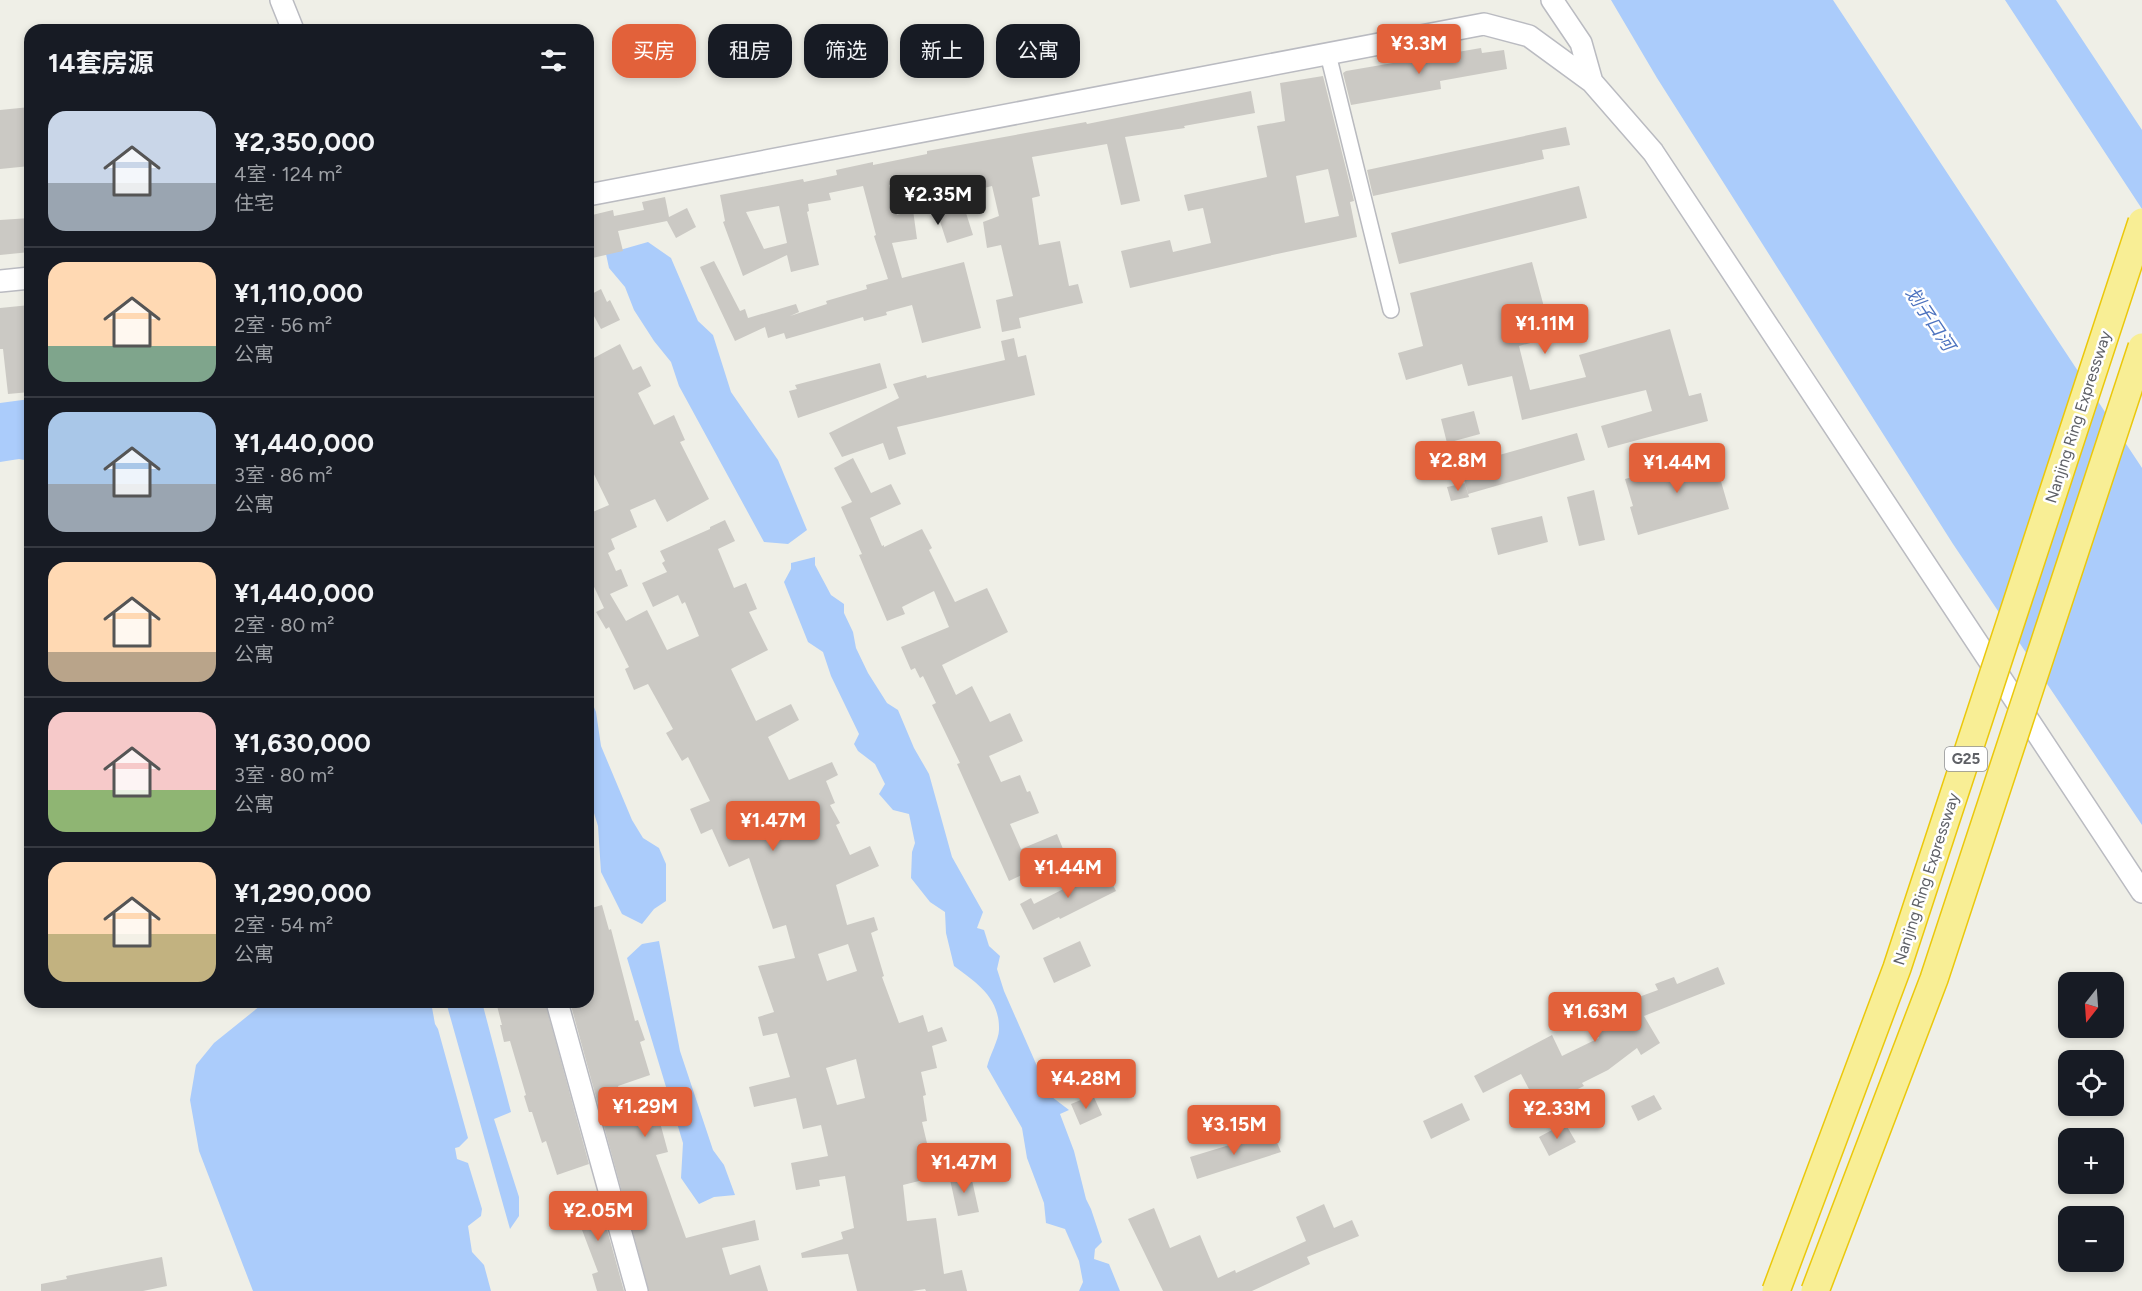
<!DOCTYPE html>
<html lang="zh">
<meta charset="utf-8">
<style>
body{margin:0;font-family:Figtree,"Noto Sans SC",sans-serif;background:#20242c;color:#f1f3f6;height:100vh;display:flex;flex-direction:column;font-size:22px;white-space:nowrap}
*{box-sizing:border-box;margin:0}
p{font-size:20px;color:#9ea1a6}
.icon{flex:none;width:33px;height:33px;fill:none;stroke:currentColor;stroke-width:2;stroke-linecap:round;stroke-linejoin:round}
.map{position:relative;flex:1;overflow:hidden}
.details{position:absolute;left:24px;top:24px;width:570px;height:984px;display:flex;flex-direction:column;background:#171b24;border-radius:18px;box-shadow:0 3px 9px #0003}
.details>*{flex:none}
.hud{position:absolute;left:612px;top:24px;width:570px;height:54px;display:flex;gap:12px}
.needle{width:39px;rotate:197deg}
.buttons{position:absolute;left:2058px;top:972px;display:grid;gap:12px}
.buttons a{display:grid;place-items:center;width:66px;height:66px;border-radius:12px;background:#171b24;box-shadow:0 3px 9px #0003;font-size:30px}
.price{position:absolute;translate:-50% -51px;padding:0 14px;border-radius:6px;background:#e2613a;color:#fff;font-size:20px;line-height:39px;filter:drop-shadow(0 2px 3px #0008)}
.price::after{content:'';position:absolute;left:50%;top:36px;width:18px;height:14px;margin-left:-9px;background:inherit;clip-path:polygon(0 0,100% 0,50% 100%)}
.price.on{background:#222;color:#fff}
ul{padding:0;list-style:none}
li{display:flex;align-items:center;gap:18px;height:150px;padding:0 24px}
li+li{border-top:2px solid #363941}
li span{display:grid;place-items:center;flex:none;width:168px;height:120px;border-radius:18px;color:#555}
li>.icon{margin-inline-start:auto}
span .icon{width:72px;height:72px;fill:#fffc;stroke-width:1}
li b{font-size:26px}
h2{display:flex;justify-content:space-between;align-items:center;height:72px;padding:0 24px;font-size:26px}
.chip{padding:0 21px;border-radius:18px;background:#171b24;box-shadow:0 3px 9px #0003;font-size:21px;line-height:54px}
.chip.on{background:#e2613a;color:#fff}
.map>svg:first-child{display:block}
</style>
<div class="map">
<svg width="2142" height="1291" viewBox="0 0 2142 1291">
<rect width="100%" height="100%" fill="#efefe7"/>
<path fill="#abccfb" d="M1611,0H1833L2142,468V825L1953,544L1657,78Z
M2005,0H2056L2142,130V209Z
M648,242L671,258L698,321L713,335L731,392L778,460L807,530L788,544L764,542L679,386L671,362L654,341L634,310L625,287L609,268L606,254Z
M30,399V461L19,459L0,462V403Z
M815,557V565L831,595L844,604V613L853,632L856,648L868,673L887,703L898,710L914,748L929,774L952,857L983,912L977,928L984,930L989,946L1000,956L997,969L1004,991L1037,1066L1052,1097L1069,1110L1060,1114L1074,1151L1086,1199L1091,1209L1102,1242L1095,1249L1094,1259L1109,1264L1120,1291H1079L1083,1282L1079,1261L1065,1229L1046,1223L1044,1203L1027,1158L1022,1128L987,1067C989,1057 999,1039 999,1030C1000,998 977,983 954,966L946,933L945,912L930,902L911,878L912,852L915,843L909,814L893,810L879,794L885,784L875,764L858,751L854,744L859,734L831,676L823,652L808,642L784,582L791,569V563Z
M588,693L596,712L601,746L632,820L643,838L659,848L666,864V901L654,909L642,924L622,914L601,872L598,826L588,794Z
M659,941L680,1051L713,1150L724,1165L735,1195L714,1197L699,1204L681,1178L683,1143L627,958L642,944Z
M265,1002H431L435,1024L438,1029L468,1138L459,1147L455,1148L457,1159L468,1163L482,1209L481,1216L468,1226L472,1252L484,1265L491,1291H253L199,1151L190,1100L196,1065L214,1043Z
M446,1002H482L511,1112L494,1119L519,1197V1216L510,1229Z"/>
<path fill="#cbc9c4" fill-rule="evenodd" d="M1481,48L1482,53L1504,50L1507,69L1440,81L1441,89L1351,105L1343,73L1346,71Z
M1323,76L1354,201L1350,202L1357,237L1277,254L1130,288L1121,251L1170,240L1173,252L1211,243L1203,208L1188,211L1184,195L1267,177L1257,126L1285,121L1280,83ZM1328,169L1339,216L1305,223L1296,176Z
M1251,91L1255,113L1184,126L1185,128L1125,137L1140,201L1121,205L1107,144L1032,157L1040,196L1032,198L1039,245L1060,241L1069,286L1078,284L1083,303L1019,318L1021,328L1002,332L996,300L1013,296L1001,245L987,248L983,222L999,216L992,186L960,194L973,235L947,243L934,203L931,177L889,185L897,215L913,210L917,239L892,243L902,278L964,262L981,328L922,343L912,305L886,312L887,315L864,321L863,317L786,339L784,333L768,338L765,327L735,341L700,267L714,261L740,311L745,309L748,318L796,304L799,312L790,316L827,304L826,301L867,289L866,285L888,279L874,236L876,235L863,186L829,193L831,200L808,204L809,211L807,212L819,265L791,272L787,255L743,276L723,222L725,221L720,195L803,179L804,182L837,175L836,170L873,162V165L927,154V151L1086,122L1087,124ZM779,206L787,243L764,249L746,212Z
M30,107V166L0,169V110Z
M1566,127L1570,145L1542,150L1544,159L1373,196L1367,170Z
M1579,186L1587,218L1399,264L1391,233Z
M665,197L669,217L687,208L696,227L676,238L667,221L618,231L623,251L588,259V216L613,210L614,216L644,210L642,202Z
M30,218V252L0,255V220Z
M1532,262L1552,337L1519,346L1530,390L1586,377L1579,355L1670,329L1689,396L1701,393L1708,421L1608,448L1601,426L1652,411L1646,390L1522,420L1512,376L1468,386L1462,364L1406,380L1398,353L1423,346L1410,293Z
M601,289L607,302L610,300L620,320L601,329L588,305V296Z
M30,305V392L8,394L3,349H0V308Z
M1014,338L1018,357L1026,355L1035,395L897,427L906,454L889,460L883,443L842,457L829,433L899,398L893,384L926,375L927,378L1005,360L1001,341Z
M620,344L633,370L641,366L651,386L638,393L654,425L674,415L685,440L680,442L709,499L667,522L655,499L630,510L637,527L611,539L615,549L608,553L616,571L621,569L628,586L610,594L626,621L647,610L667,650L699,636L685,602L682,604L678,595L653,607L642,583L667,572L662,563L665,561L660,551L710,529V527L725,520L735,541L718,549L734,588L746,583L757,609L749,612L768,650L731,669L756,721L791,704L799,720L768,737L789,780L832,762L838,775L826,781L835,803L830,805L840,823L836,825L850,855L870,846L879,866L836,885L847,925L874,917L878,930L871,933L884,976L882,977L899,1023L923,1015L928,1032L942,1027L947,1041L932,1046L937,1068L921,1072L926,1095L923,1096L927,1121L922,1122L935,1177L903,1185L907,1221L936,1218L944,1274L962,1270L967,1291H926L925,1289L912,1291H857L848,1254L802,1258L801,1253L843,1239L841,1232L854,1228L845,1176L819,1180L820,1186L796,1190L791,1163L828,1156L821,1125L803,1129L796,1098L754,1107L749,1087L790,1077L777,1033L763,1036L758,1017L774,1012L758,966L795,958L786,925L773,929L749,858L729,867L712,829L701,834L690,809L710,801L688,757L682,761L666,733L673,729L648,684L634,690L625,669L629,667L609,627L606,629L596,612L604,608L588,574V514L609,505L588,462V361ZM848,944L857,971L827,981L818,954ZM856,1059L865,1098L837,1105L826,1068Z
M880,363L887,388L798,418L789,391L797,389L795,385Z
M1474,411L1480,434L1447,443L1441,419Z
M1577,433L1585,460L1468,494L1460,466Z
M1433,442L1437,460L1419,464L1415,446Z
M1716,454L1723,477L1720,478L1729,509L1638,535L1630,507L1633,506L1625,479Z
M853,458L871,493L891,484L901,504L870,518L882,546L884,545V547L922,529L932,548L929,550L955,602L987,588L1008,632L942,665L956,695L972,686L990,722L1010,713L1023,741L989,756L1001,782L1020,775L1027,792L1030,791L1039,813L1010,824L1021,849L1057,834L1065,854L1052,860L1050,855L1026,867L1028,872L1009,881L957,764L960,763L932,705L936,703L923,676L920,678L915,668L911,670L901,647L949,627L934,591L902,607L905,614L887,621L859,555L862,554L841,507L852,502L834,468Z
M1465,483L1469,497L1451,501L1447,487Z
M1594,490L1605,540L1579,546L1567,497Z
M1542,516L1548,542L1498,555L1491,528Z
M1092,867L1098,880L1108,875L1116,891L1060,919L1059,917L1033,930L1020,904L1031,898L1034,904L1083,879L1080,873Z
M602,905L609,930L611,929L635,1021L638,1020L645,1040L640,1042L650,1075L618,1086L628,1116L648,1110L650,1117L658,1115L668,1152L656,1155L686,1238L755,1220L759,1240L722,1248L730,1275L760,1265L768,1291H649L570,1002H588V909Z
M1080,941L1091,966L1054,983L1043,958Z
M1718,967L1725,984L1644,1016L1660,1043L1641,1055L1637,1048L1608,1070L1582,1083L1584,1086L1539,1108L1521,1074L1483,1093L1474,1076L1552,1035L1562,1056L1599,1038L1588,1019L1623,999L1625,1002L1658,990L1655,984L1674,977L1677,984Z
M496,1002H545L589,1164L557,1175L546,1141L542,1143L532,1112H529L524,1096L526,1095L510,1041L504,1042L500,1025H502Z
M1093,1095L1102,1115L1080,1125L1071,1104Z
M1654,1095L1662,1109L1638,1121L1631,1106Z
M1462,1103L1470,1120L1431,1139L1423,1121Z
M1565,1123L1576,1142L1549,1156L1539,1137Z
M1273,1133L1281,1152L1197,1179L1190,1157L1236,1143L1237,1145Z
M970,1171L979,1212L958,1216L949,1175Z
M597,1193L624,1291H597L592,1274L598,1272L579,1222L573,1224L568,1209L577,1207L575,1199Z
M1324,1204L1334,1228L1352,1220L1359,1236L1307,1257L1310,1264L1252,1291H1163L1128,1219L1154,1208L1170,1248L1200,1235L1218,1278L1235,1270L1236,1273L1306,1241L1296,1217Z
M162,1257L167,1286L143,1291H41V1284L67,1279L66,1276Z"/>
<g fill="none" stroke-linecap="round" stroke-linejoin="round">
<defs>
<path id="street" d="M1328,54L1391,310"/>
<path id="secondary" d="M281,0L293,30
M1552,0L1581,43L1592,82
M588,195L1484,24L1529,36L1592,82L1653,152L2142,892
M0,281L30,278
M557,1002L637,1291"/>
</defs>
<use href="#street" stroke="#b9babf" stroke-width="18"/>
<use href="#secondary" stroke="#babbc1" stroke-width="24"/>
<use href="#street" stroke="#fff" stroke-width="15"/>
<use href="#secondary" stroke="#fff" stroke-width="21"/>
<defs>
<path id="highway-bridge" d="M1776,1291L1897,968L2142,222
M1815,1291L1934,979L2142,347"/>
</defs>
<use href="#highway-bridge" stroke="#ebc80b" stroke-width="30" stroke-linecap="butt"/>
<use href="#highway-bridge" stroke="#f8ee95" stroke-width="27"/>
</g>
<g text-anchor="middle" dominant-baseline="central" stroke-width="5" stroke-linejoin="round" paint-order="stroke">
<rect fill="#fff" stroke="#8e9094" stroke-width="1.5" x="1945" y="747" width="42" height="24" rx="4.5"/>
<g font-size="15" font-weight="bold" fill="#5e6066">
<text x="1966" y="759">G25</text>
</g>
<g font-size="16" fill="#5e6066" stroke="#fff">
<text transform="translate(2078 417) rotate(-72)">Nanjing Ring Expressway</text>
<text transform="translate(1926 879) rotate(-72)">Nanjing Ring Expressway</text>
</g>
<g font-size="18" font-style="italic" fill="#4d73bf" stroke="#fff">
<text transform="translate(1930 319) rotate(56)">划子口河</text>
</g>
</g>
</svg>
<div class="buttons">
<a><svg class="needle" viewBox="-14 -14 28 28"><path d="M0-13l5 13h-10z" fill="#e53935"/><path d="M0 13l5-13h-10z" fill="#9ea1a6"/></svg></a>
<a><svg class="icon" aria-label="locate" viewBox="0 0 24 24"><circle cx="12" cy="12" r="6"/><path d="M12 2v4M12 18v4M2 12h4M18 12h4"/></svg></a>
<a>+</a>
<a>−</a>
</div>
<b class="price" style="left:1419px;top:75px">¥3.3M</b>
<b class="price on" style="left:938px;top:226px">¥2.35M</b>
<b class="price" style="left:1545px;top:355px">¥1.11M</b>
<b class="price" style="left:1458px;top:492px">¥2.8M</b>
<b class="price" style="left:1677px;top:494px">¥1.44M</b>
<b class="price" style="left:773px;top:852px">¥1.47M</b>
<b class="price" style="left:1068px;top:899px">¥1.44M</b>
<b class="price" style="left:1595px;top:1043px">¥1.63M</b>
<b class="price" style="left:1086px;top:1110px">¥4.28M</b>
<b class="price" style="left:645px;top:1138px">¥1.29M</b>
<b class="price" style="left:1557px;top:1140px">¥2.33M</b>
<b class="price" style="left:1234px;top:1156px">¥3.15M</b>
<b class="price" style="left:964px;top:1194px">¥1.47M</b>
<b class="price" style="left:598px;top:1242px">¥2.05M</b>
<div class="hud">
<a class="chip on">买房</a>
<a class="chip">租房</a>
<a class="chip">筛选</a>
<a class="chip">新上</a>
<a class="chip">公寓</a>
</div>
<section class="details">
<h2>14套房源<svg class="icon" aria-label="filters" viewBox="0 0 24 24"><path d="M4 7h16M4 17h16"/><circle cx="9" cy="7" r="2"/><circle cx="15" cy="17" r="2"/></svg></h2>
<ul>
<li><span style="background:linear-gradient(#c9d6e8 60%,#9aa5b1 0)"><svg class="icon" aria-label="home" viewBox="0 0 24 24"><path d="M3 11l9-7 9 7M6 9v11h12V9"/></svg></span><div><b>¥2,350,000</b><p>4室 · 124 m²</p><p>住宅</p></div></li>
<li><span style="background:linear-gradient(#ffd9b3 70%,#7fa58c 0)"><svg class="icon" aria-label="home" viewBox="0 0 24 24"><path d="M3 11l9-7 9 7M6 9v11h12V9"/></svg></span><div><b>¥1,110,000</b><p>2室 · 56 m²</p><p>公寓</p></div></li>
<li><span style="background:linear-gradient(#a9c7e8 60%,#9aa5b1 0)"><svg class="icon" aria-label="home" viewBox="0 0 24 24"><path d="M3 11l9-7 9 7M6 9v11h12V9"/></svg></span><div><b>¥1,440,000</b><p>3室 · 86 m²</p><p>公寓</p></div></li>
<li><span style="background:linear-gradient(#ffd9b3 75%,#b9a48a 0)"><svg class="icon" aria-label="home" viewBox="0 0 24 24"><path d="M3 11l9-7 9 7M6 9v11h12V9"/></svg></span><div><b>¥1,440,000</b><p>2室 · 80 m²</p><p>公寓</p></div></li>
<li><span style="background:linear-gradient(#f6c9c9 65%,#8fb573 0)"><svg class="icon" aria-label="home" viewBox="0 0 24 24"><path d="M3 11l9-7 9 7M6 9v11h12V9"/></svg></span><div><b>¥1,630,000</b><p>3室 · 80 m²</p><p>公寓</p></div></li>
<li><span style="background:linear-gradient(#ffd9b3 60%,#c2b280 0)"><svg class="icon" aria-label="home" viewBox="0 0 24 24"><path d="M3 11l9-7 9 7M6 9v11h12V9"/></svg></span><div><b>¥1,290,000</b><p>2室 · 54 m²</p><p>公寓</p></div></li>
</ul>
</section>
</div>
